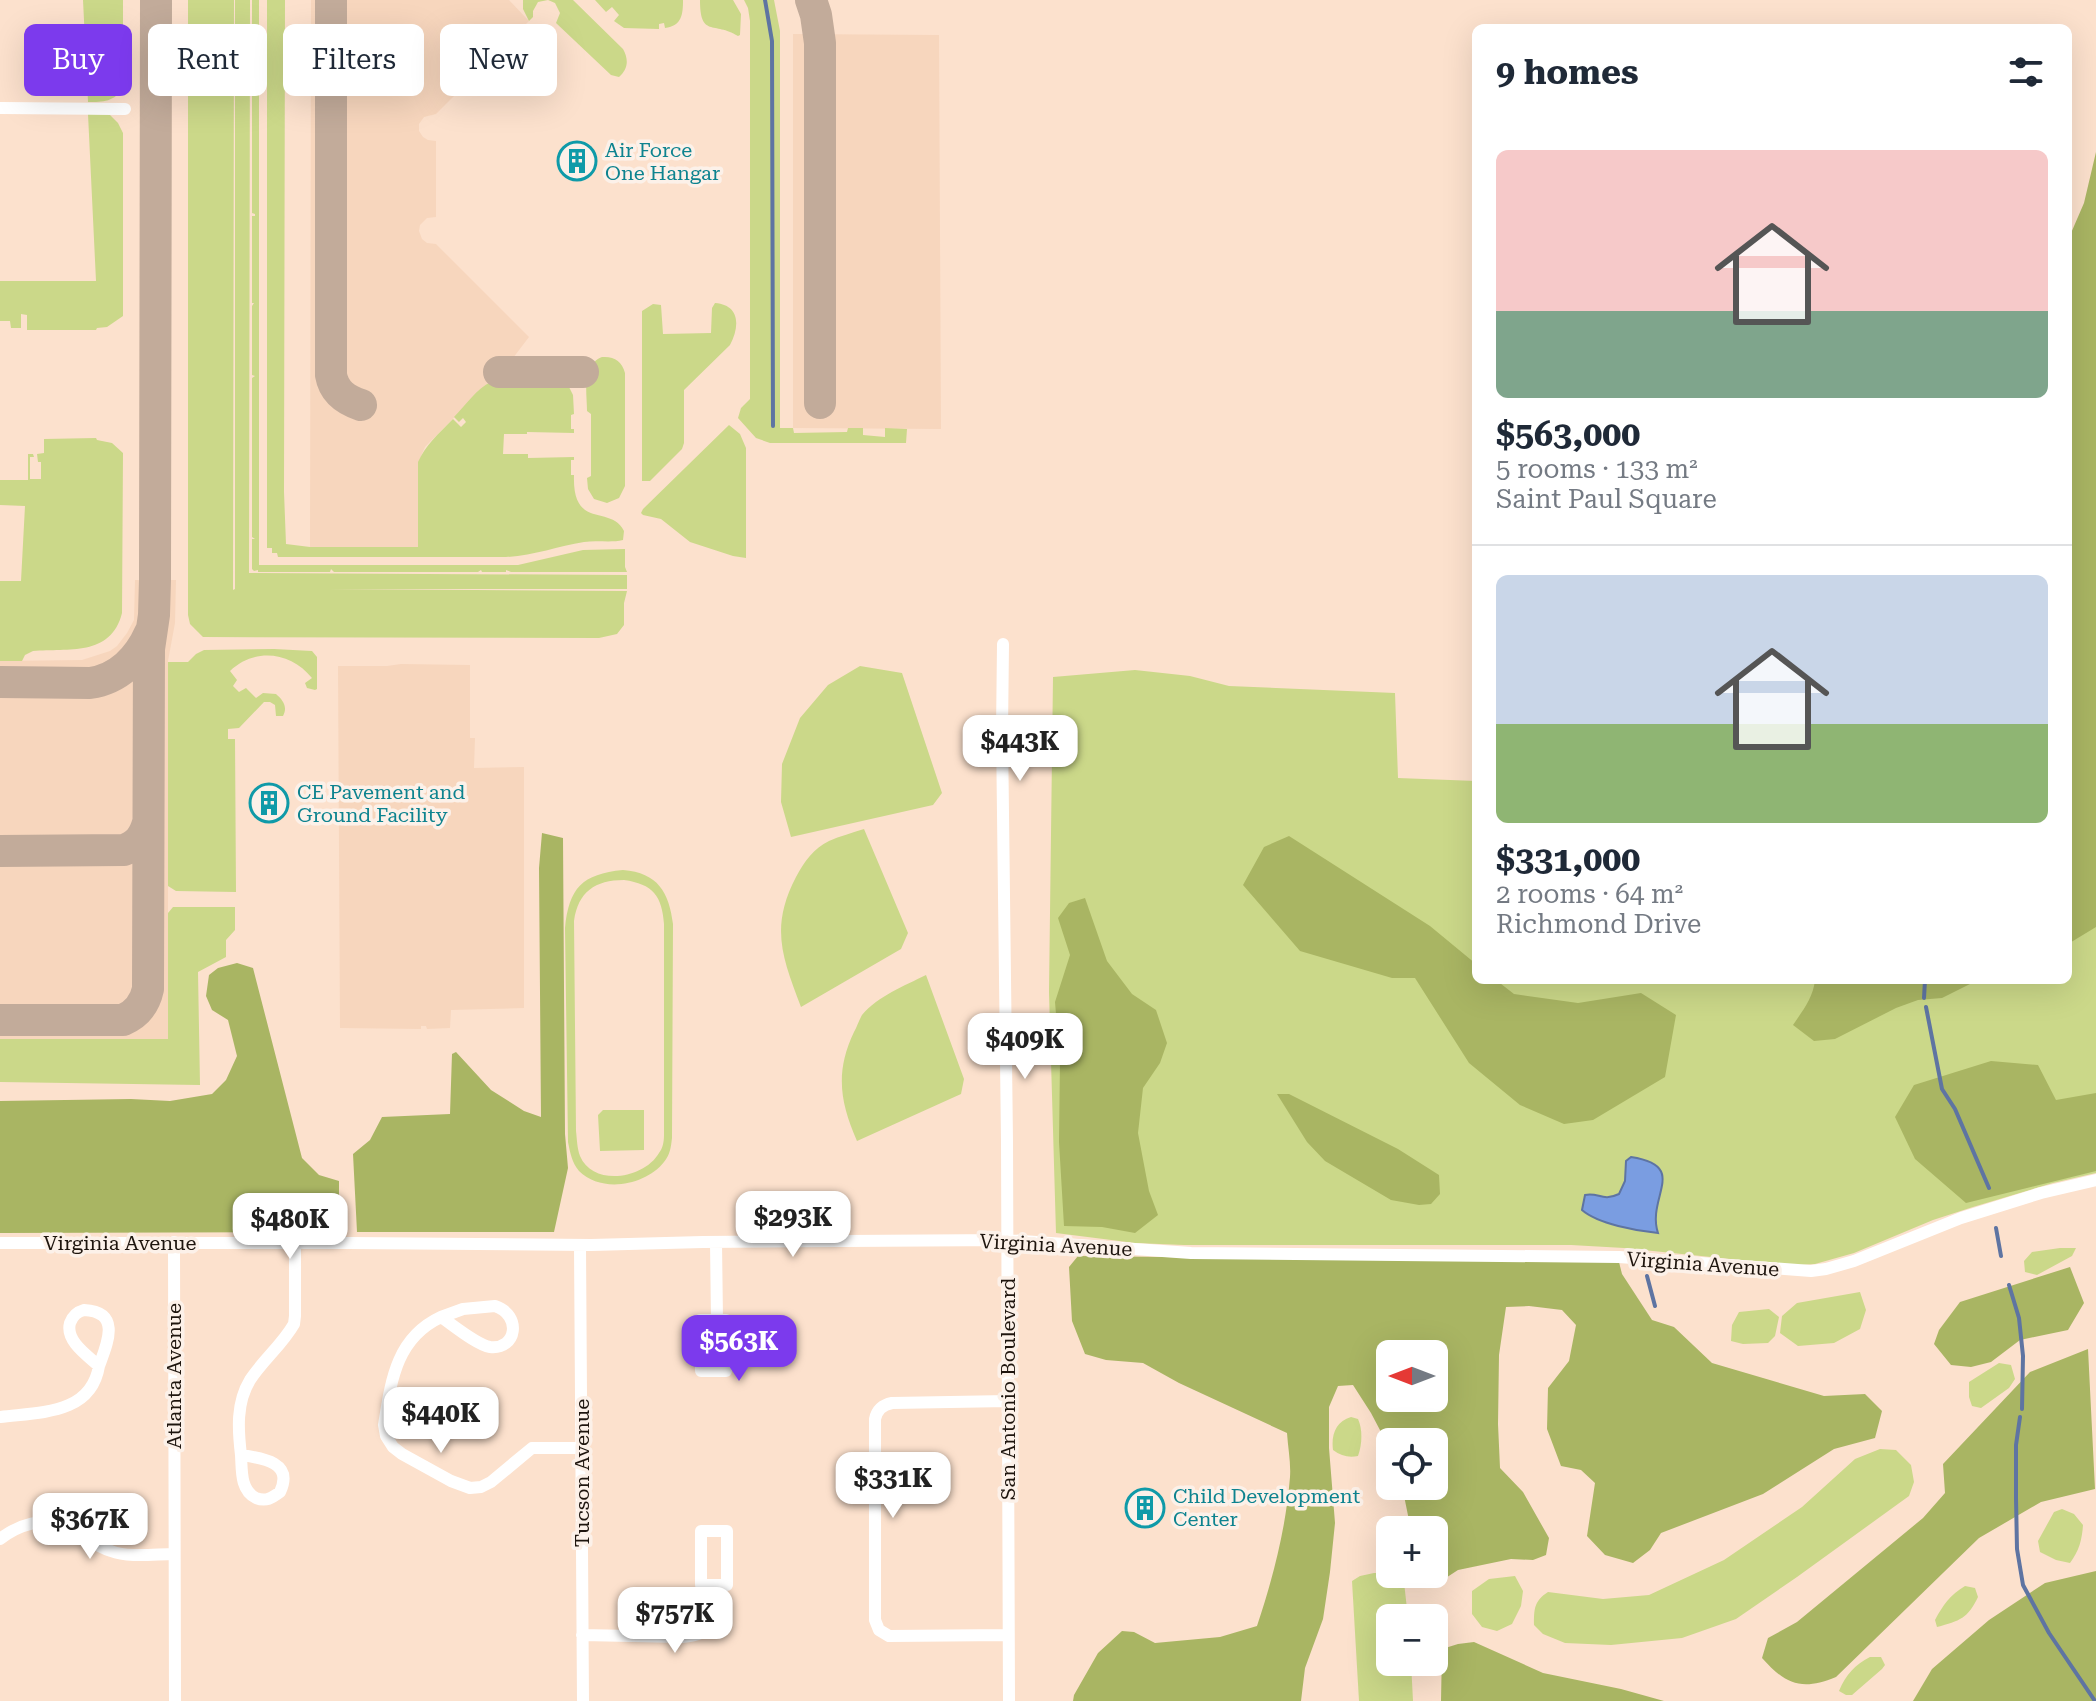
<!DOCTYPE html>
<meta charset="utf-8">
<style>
body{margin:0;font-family:"Roboto Serif",serif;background:#f6f6f7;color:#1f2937;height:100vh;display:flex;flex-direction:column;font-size:30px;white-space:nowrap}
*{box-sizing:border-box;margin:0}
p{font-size:26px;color:#747a83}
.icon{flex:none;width:44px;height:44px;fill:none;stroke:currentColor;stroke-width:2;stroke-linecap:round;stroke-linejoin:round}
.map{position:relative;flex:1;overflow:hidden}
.drawer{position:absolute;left:1472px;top:24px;width:600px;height:960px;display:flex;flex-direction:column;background:#fff;border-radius:12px;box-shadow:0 8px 32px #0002}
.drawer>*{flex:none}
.banner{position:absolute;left:24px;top:24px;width:760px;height:72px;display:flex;gap:16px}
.needle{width:52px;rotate:270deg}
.controls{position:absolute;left:1376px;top:1340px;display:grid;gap:16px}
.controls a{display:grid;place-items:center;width:72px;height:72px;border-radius:12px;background:#fff;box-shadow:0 8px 32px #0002;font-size:40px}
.price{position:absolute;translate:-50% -68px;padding:0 18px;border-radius:16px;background:#fff;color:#222;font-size:26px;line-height:52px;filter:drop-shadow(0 2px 4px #0008)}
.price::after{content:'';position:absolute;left:50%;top:48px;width:24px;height:18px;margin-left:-12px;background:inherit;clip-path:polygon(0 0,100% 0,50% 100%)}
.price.on{background:#7c3aed;color:#fff}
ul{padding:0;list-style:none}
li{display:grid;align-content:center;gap:16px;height:424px;padding:0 24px}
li+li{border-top:2px solid #e0e1e3}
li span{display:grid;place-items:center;height:248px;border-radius:12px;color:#555}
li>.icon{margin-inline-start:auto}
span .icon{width:144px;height:144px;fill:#fffc;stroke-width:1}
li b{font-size:34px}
h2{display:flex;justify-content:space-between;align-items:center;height:96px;padding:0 24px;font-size:34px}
.chip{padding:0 28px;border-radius:12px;background:#fff;box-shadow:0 8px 32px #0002;font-size:28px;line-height:72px}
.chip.on{background:#7c3aed;color:#fff}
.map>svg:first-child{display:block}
</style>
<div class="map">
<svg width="2096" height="1701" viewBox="0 0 2096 1701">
<rect width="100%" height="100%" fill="#fce1cd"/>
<path fill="#f7d6bd" d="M311,0H509L529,21L436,114L424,117L419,124V131L423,137L428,140L436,141V217L427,218L420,225L419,231L422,239L427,243L436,244L529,337L513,358L425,447L418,463V547H310Z
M793,34L939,35L941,429L793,428Z
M135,580H176L175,623L168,661V1039H0V661L82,660L110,651L117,646L127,633L134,620Z
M401,664L470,665V738H475L474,768L524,767V1008L451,1010L450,1028L427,1029L426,1026H421V1029L340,1028L338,666H387Z"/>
<path fill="#cbd889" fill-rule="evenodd" d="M83,0H123V87C115,102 103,102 88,102Z
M188,0H234L233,590L235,589V0H250L249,573L627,575V589H328L627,591L624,603V625L617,634L599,638L203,637L190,624L188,615Z
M252,0H259V565H518L583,550L625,549V567L627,572H511L506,570V572H482L481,570L478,572H334L331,569L330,572H258V570L254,571L252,569V539H255L252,537V378L255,376L252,375V306L254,303H252V216H255V214L252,213V54L255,52L252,51Z
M267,0H285L284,492L286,544L310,547H418V462C425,446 439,433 453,419L461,427L466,422L463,418L459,422L454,417C465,406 477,388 491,382C503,378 541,381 555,381L557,382L561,381L569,387L573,395L574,414L571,415V429H574V433L527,432V434H504L503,454H528V458L574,457V460H571V475H574C572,531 611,504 624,531L623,540C611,543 597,540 584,542C558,546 533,556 506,557H278L277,553H272V548H267Z
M523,0H573L623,49C629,60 628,69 619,77L611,75L556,23L560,13L555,3L548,0L538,2L533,11V17L529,21L523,9Z
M595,0H683C683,14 682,26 665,28L664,23L659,24V29L624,28L614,21L619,15L612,7L606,12Z
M700,0H733L741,14L740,35L738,36C714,21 700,38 700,0Z
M744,0H774L780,31V428H793L794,433L847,432L848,428H863V435L885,437V428L907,429L906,443H770L756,438L738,418L741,408L750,399V21L748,8Z
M88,114L110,115L118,123L123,133V316L107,327L97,328L96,330H27V315L21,314V328H11L10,321H0V281H96Z
M715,303C740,305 740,326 730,345L684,390V443L682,449L650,481H642V311L653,304L661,305L663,334L711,333L712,308Z
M602,357C614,356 622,361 625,373V486L619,498L607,503L594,499L588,489L587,478L591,476V414L587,411C587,392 581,365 602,357Z
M729,425L740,434L746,448V558L733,556L690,542L661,519L643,515L641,513L643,509Z
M96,438L97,440L112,443L123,453L122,613C111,657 68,648 33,651L25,655L22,661H0V581H21L25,506L0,505V480H28V454H33L34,457H30V479H41V462H38L37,454L44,453V439Z
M2096,439V1173L2053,1183L1973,1207L1933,1220L1854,1253L1815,1264L1799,1265L1759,1262L1624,1248L1571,1245H1184L1135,1243L1056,1233L1049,992L1053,677L1135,670L1190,676L1229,686L1395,693L1398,778L1476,781V980H2068V442Z
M274,649L312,651L317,657V689L315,690L307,688L305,683L312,678C291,652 255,647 230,671L237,680L233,686L239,692L246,688L256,698L263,693L276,694C283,700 288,707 283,716H276L275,705L270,702H264L239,728L228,729V739H235L236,892L176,891L168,886V662H188L196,654L204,650Z
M860,666L902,673L942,793L933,805L791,837L781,802L782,764L800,718L828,685Z
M864,829L908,933L901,949L801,1007C782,957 770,927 796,877C804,862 814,848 829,841C840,836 852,833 864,829Z
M623,870C658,873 669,892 673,924L672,1138C671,1147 670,1155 664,1162C646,1185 602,1194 579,1171C572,1163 570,1152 568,1142L565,928C569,888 582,874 623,870ZM624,880C653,884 662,896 664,924V1135C664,1141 663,1148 659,1153C644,1179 593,1187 580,1156C577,1148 577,1139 576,1131L574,921C578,892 595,880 624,880Z
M173,907H235V930L226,940V957L198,972L200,1085L0,1082V1039H168V913Z
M926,975L964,1079L961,1094L857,1141C840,1102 835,1072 854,1032C857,1027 859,1020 862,1015C878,996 904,986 926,975Z
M603,1110H644V1150L600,1151L598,1115Z
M2060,1248H2076L2072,1256L2037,1275L2025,1272L2024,1261L2032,1252Z
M1860,1292L1866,1310L1860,1329L1834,1343L1798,1346L1780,1333L1782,1316L1797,1303Z
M1769,1309L1779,1317L1775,1336L1768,1343L1743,1344L1731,1341L1732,1325L1739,1312Z
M1999,1363L2011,1365L2015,1379L2009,1388L1981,1408L1972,1406L1969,1397V1382Z
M1351,1417L1358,1419C1363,1430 1362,1445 1358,1456C1349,1458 1341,1456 1333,1450C1331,1435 1336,1421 1351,1417Z
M1880,1449L1896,1450L1911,1465L1914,1482L1909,1496L1797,1577L1736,1619L1682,1638L1611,1645L1565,1643L1543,1634L1534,1625C1534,1609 1534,1601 1548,1592L1603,1599L1649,1595L1724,1560L1802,1507L1855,1459Z
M2062,1509L2074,1514L2083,1525C2082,1540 2079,1551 2070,1563L2056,1560L2040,1552L2038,1541L2054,1512Z
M1374,1573C1386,1573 1395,1574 1404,1582L1408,1618H1390V1662H1411L1413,1701H1359L1352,1581L1360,1576Z
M1515,1576L1523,1591L1521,1606L1512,1624L1497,1631L1482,1627L1472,1614V1591L1489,1579Z
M1965,1586L1975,1588L1978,1597C1968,1618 1960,1621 1937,1627L1935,1620C1943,1605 1950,1595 1965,1586Z
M1870,1657H1881L1885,1665L1882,1669L1852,1695H1846L1839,1691C1846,1674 1855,1665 1870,1657Z"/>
<path fill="#a9b563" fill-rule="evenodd" d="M2096,152V927L2068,944V240L2084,203Z
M542,833L563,838L565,1134L568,1168L554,1232H357L353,1154L370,1140L382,1117L450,1114L452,1054L456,1052L491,1090L524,1111L541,1117L539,868Z
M1289,836L1430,926L1476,964V980H1496L1514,994L1578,1003L1641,993L1676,1015L1665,1077L1593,1120L1564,1124L1520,1105L1469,1063L1415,978H1392L1300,951L1243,885L1264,847Z
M1085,898L1107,961L1132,994L1156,1010L1167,1043L1160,1063L1143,1088L1138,1133L1149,1191L1158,1215L1135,1233L1102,1227L1064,1226L1059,1142L1060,1061L1055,1002L1070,955L1058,918L1069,903Z
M237,963L253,968L302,1158L319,1175L339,1181V1232L0,1233V1101L131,1099L170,1101L212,1094L226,1080L237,1056L228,1020L212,1010L206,996L209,975L218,968Z
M1815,980H1978L1942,998L1918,1000L1896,1008L1835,1039L1814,1041L1793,1025C1803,1010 1813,998 1815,980Z
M1991,1061L2038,1065L2056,1100L2096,1093V1171L1966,1203L1915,1159L1895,1117L1914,1085Z
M1277,1094H1289L1398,1149L1439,1175L1440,1194L1431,1204L1419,1205L1391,1200L1325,1161L1307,1142Z
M1078,1256L1619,1262L1622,1274L1652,1320L1674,1327L1712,1363L1824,1396L1865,1394L1882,1411L1875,1438L1834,1449L1763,1494L1661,1533L1650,1550L1633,1563L1605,1555L1587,1536L1595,1483L1581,1470L1561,1466L1547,1429L1548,1388L1569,1361L1576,1325L1562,1310L1529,1306L1506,1307L1499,1355L1498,1424L1500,1468L1523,1492L1549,1538L1546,1555L1533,1560L1511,1559L1458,1570L1435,1585L1426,1574H1434V1530H1411L1402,1486H1434V1442H1396L1395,1440L1381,1432L1371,1413L1353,1385L1338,1386L1329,1407V1448L1335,1523L1330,1572L1323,1619L1305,1668L1301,1701H1073L1074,1695L1098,1653L1122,1631L1134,1632L1155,1643L1220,1637L1257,1626C1273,1578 1286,1528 1290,1477C1291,1463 1288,1448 1287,1433L1179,1383L1143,1363L1106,1360L1085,1354L1072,1321L1069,1267ZM1390,1354H1434V1398H1390Z
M2070,1267L2084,1303L2068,1330L2020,1340L1991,1362L1971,1367L1951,1365L1934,1344L1939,1330L1960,1302Z
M2088,1349L2095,1489L2041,1502L1979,1538L1836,1677C1802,1691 1786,1685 1762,1658L1768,1638L1797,1622L1923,1518L1945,1493L1943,1464L2030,1372Z
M2096,1571V1701H1913L1932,1669L1989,1620L2045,1583Z
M1474,1642L1543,1673L1621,1689L1664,1701H1441L1442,1649L1458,1644Z"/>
<path fill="#7a9de1" stroke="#5e74a2" stroke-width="2" d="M1631,1157C1690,1166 1646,1197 1658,1233C1637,1231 1598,1224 1582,1210L1585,1195C1599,1192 1602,1202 1619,1194L1625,1181L1626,1161Z"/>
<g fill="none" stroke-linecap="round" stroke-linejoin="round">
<path stroke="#5e74a2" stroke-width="4" d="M765,0L772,41L773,426
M1924,998L1925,980
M1926,1007L1942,1089L1955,1109L1989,1188
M1996,1228L2001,1256
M1647,1276L1655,1306
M2009,1285L2019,1318L2023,1356L2022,1409
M2020,1417L2016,1445V1498L2017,1549L2023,1585L2049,1633L2095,1701"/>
<path stroke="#c2ab9a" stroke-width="32" d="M331,0V375C334,392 346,400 361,405
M811,0L816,15L820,43V403
M499,372H583
M0,682L90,683C119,679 139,658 150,633
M0,851L124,850C138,845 144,837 148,823
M0,1020H123C137,1014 145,1003 148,989L149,649L154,615L155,580L156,0"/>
<path stroke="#fff" stroke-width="12" d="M0,108L125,109
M1003,644L1002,732L1007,1141L1009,1701
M174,1242L175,1701
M716,1242L717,1320H726V1371H701L700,1320H717
M0,1243H348L591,1245L703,1242L1007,1240L1191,1253L1619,1257L1811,1271L1826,1269L1854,1261L1961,1218L2041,1193L2096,1180
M580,1245L583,1701
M495,1306C522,1315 517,1350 490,1347C477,1345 453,1325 441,1317L463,1309Z
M84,1310C122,1312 107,1344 99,1366C88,1356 65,1341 70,1323C73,1315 77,1312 84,1310Z
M441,1317C396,1338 391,1381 384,1425L386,1436L393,1447L402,1454L451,1481L470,1488L481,1487L491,1482L532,1448H582
M1008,1401L892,1403C882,1405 877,1410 875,1419V1620L879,1630L889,1636L1008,1635
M0,1417C39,1412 91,1415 99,1366
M241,1455C238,1430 236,1403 250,1380C263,1360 282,1345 294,1324L295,1316V1243
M241,1455C262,1458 294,1462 280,1492C272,1498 266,1502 256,1498C240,1490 242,1470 241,1455Z
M0,1539C18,1525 44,1516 66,1527C81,1534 94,1546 111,1551C129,1558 155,1554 174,1554
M582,1635L682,1637C720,1634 716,1618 716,1585H701V1531H727V1585H716"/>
</g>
<defs>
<symbol id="building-ring" viewBox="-11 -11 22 22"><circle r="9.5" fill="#fcf1e9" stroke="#0f9aa8" stroke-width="1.5"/><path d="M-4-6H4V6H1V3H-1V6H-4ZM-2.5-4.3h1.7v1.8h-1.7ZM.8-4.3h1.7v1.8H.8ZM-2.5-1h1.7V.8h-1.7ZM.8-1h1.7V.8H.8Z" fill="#0f9aa8"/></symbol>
</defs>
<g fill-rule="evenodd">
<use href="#building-ring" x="555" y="139" width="44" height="44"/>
<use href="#building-ring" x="247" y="781" width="44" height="44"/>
<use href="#building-ring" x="1123" y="1486" width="44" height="44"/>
</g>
<g text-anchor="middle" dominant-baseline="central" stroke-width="7" stroke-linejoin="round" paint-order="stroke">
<g font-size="20" fill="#0d838f" stroke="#fcf1e9" text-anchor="start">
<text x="605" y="150">Air Force<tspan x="605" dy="23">One Hangar</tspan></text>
<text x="297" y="792">CE Pavement and<tspan x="297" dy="23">Ground Facility</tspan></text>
<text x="1173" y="1496">Child Development<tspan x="1173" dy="23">Center</tspan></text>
</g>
<g font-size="20" fill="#1e150e" stroke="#fcf1e9">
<text x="120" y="1243">Virginia Avenue</text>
<text transform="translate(1056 1245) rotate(3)">Virginia Avenue</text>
<text transform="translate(1703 1264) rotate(4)">Virginia Avenue</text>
<text transform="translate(174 1376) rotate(-90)">Atlanta Avenue</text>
<text transform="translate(1008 1389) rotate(-90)">San Antonio Boulevard</text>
<text transform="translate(582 1473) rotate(-90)">Tucson Avenue</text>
</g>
</g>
</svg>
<div class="controls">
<a><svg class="needle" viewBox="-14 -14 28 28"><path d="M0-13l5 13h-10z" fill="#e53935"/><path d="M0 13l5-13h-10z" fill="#747a83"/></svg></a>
<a><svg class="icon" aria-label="locate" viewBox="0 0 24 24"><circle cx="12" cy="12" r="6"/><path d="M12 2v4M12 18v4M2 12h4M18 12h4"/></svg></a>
<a>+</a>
<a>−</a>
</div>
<b class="price" style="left:1020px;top:783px">$443K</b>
<b class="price" style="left:1025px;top:1081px">$409K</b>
<b class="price" style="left:793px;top:1259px">$293K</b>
<b class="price" style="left:290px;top:1261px">$480K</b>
<b class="price on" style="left:739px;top:1383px">$563K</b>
<b class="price" style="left:441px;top:1455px">$440K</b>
<b class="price" style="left:893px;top:1520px">$331K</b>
<b class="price" style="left:90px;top:1561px">$367K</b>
<b class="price" style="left:675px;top:1655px">$757K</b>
<div class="banner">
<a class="chip on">Buy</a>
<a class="chip">Rent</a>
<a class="chip">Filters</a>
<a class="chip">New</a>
</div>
<section class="drawer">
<h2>9 homes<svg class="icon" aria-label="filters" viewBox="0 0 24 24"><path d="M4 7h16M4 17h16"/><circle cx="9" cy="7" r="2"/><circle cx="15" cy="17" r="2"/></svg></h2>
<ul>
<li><span style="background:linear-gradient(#f6c9c9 65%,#7fa58c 0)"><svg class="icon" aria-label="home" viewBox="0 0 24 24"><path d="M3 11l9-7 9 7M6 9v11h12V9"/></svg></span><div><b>$563,000</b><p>5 rooms · 133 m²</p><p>Saint Paul Square</p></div></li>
<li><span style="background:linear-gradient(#c9d6e8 60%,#8fb573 0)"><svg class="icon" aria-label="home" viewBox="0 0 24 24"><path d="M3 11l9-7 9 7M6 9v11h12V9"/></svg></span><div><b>$331,000</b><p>2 rooms · 64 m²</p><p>Richmond Drive</p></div></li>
</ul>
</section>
</div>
